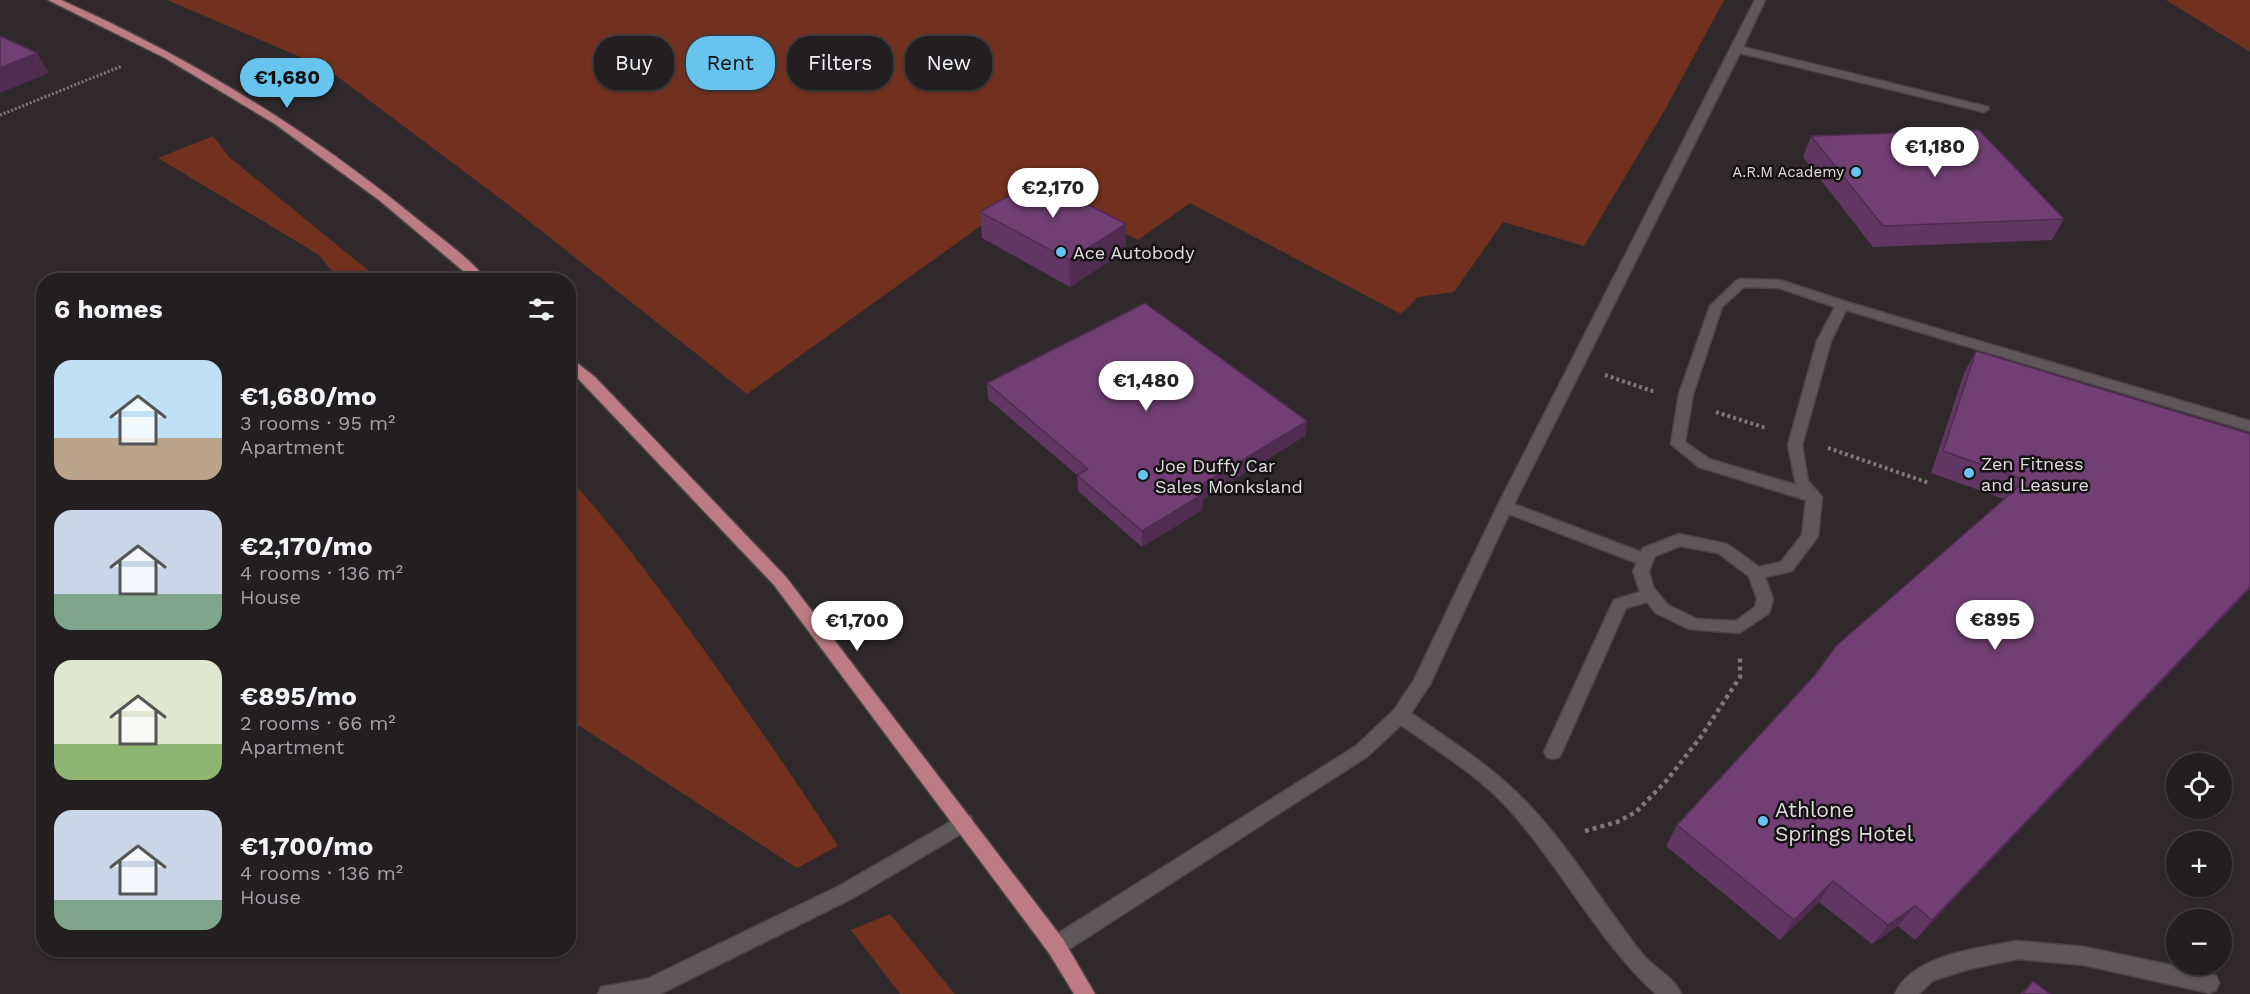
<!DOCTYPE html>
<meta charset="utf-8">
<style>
body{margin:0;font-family:"Work Sans",sans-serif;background:#2b2729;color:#f1f3f6;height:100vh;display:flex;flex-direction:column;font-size:22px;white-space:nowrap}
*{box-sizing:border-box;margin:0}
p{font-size:20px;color:#a3a2a5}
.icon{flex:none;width:33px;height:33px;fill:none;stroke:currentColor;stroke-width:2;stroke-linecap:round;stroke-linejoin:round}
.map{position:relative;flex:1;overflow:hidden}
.side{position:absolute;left:36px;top:273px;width:540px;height:684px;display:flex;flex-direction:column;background:#231f20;border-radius:24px;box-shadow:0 2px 4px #0004,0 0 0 2px #403d3e}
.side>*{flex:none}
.guide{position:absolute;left:594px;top:36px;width:570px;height:54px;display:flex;gap:12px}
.buttons{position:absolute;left:2166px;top:753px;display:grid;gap:12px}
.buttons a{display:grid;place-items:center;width:66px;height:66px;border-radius:50%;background:#231f20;box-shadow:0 2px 4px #0004,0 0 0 2px #403d3e;font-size:30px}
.price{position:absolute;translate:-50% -51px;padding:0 14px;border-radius:21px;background:#fff;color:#222;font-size:20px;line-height:39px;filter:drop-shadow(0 2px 3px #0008)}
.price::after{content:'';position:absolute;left:50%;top:36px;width:18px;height:14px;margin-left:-9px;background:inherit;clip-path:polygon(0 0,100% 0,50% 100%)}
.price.selected{background:#67c4ef;color:#111}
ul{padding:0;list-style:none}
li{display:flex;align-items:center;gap:18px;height:150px;padding:0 18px}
li span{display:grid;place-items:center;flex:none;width:168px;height:120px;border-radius:18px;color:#555}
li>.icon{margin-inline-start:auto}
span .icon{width:72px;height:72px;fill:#fffc;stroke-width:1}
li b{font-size:26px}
h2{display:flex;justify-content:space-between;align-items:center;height:72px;padding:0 18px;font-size:26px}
.chip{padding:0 21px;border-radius:24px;background:#231f20;box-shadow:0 2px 4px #0004,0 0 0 2px #403d3e;font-size:21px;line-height:54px}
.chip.selected{background:#67c4ef;color:#111}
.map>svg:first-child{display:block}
</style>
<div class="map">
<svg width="2250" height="994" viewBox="0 0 2250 994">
<rect width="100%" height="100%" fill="#2f292b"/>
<path fill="#72311f" d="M167,0H1724L1667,106L1584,246L1503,222L1454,292L1418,297L1401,314L1190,203L1138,240L1036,186L747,394L510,206L326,68Z
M2166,0H2250V52Z
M213,136L229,157L380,280H339L319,255L158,158Z
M569,478C618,532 661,591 704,650C750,715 795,779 838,846L797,868L569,719Z
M890,914L949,987L955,994H900L851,930Z"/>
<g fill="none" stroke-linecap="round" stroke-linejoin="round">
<defs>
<path id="minor" d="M1755,0H1765L1743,47L1988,107L1989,109L1984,112L1740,53L1514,504L1641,552L1643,548L1679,534L1727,544L1759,567L1781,562L1802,535L1806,500L1699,467L1671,444L1679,394L1710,306L1737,280L1741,279L1780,280L1847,302L2250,421V431L1846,310L1831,341L1802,445L1808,481L1822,497L1818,536L1792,571L1765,577L1773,599L1770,610L1768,614L1739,633L1689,629L1656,613L1647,602L1626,608L1562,752L1559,757L1553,759L1547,757L1544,752L1612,604L1614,600L1640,592L1633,571L1637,563L1509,514L1430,684L1411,713C1447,738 1485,762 1517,793C1566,840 1601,902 1643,955C1655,969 1674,977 1681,994H1656C1597,940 1560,865 1506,806C1476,774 1436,750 1401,725L1368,756L1063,953L1056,955L1049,953L1046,946L1049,939L1356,746L1394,710L1414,680L1497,507ZM1744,287L1779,288L1835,307L1817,341L1788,445L1796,485L1709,459L1685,442L1693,394L1722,307ZM1680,546L1718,553L1749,576L1757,599L1755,607L1736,621L1697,619L1668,605L1653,587L1649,571L1655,556Z
M964,814L971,816L973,822L971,828L853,898L660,994H598L601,987L647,979L839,886Z
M2017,941L2084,947L2209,973L2216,976L2219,983L2216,990L2209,993L2084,965L2017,959L1969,969L1932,981L1919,994H1895C1912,955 1979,948 2017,941Z"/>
<path id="major" d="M48,0H61C187,56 304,127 411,214C435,234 468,256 487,280H474L379,200L275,124L165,58Z
M568,356L595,377L786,577L1063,939L1095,994H1074L1049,953L774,585L568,368Z"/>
</defs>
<use href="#minor" stroke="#4b4648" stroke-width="3"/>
<use href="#major" stroke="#4b4648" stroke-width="3"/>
<path stroke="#7d787a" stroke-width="3" stroke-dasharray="2 2" stroke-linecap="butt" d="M0,115L122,66"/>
<path stroke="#7d787a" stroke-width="4" stroke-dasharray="3 3" stroke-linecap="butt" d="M1605,375L1655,392
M1716,412L1766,428
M1828,448L1929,483"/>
<path stroke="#7d787a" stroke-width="4.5" stroke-dasharray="4 4" stroke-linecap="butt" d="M1585,831L1617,822L1636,812L1667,780L1700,738L1740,677V658"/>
<use href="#minor" fill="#5f585b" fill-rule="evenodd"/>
<use href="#major" fill="#bd7b84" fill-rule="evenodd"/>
</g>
<path fill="#613663" d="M1811,136L2064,219L2052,240L1873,247L1803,157Z
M980,212L1126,250L1070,287L982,238Z
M1976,351L2250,589L1915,940L1898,926L1872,944L1819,902L1780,940L1666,846L1677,825L2004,499L1931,473L1964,373Z
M987,383L1307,421L1305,436L1203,499L1202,510L1142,547L1078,491L1077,475L988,399Z
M2033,981L2050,994H2020Z"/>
<path fill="#4f2c50" d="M37,53L49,73L0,93V68Z
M1126,224V250L1070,287L1069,260Z
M1307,421L1305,436L1203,499L1202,510L1142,547V531L1196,488Z
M2250,587V589L1915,940L1932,920Z
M1833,881L1819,902L1780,940L1794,920Z
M1915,906L1898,926L1872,944L1888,925Z"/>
<path fill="#713f73" stroke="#4f2c50" stroke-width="1.5" d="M0,36L37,53L0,68Z
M1979,130L2064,219L1883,226L1811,136Z
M1038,179L1126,224L1069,260L980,212Z
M1145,303L1307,421L1196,488L1203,494L1142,531L1077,475L1088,469L987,383Z
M1976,351L2250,434V587L1932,920L1915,906L1888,925L1833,881L1794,920L1677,825L1814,676L1836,646L2026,480L1943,451Z
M2033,981L2050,994H2023Z"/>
<g fill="#67c4ef" stroke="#151214" stroke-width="2">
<circle cx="1856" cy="172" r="6"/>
<circle cx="1061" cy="252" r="6"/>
<circle cx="1969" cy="473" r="6"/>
<circle cx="1143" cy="475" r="6"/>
<circle cx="1763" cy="821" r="6"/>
</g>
<g text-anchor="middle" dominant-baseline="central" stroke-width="5" stroke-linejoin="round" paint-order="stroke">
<g font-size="15" fill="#e0dbdd" stroke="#151214" text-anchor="end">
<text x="1844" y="172">A.R.M Academy</text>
</g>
<g font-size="18" fill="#e0dbdd" stroke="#151214" text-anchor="start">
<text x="1073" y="252">Ace Autobody</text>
<text x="1981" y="463">Zen Fitness<tspan x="1981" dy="21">and Leasure</tspan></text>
<text x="1155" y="465">Joe Duffy Car<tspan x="1155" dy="21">Sales Monksland</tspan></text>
</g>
<g font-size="21" fill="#e0dbdd" stroke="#151214" text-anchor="start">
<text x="1775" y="809">Athlone<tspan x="1775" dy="24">Springs Hotel</tspan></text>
</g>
</g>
</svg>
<div class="buttons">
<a><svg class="icon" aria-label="locate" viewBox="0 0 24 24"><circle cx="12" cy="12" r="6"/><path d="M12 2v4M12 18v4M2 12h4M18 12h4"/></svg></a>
<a>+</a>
<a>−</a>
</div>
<b class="price selected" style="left:287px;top:109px">€1,680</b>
<b class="price" style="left:1935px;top:178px">€1,180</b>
<b class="price" style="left:1053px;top:219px">€2,170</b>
<b class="price" style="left:1146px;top:412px">€1,480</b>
<b class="price" style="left:1995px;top:651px">€895</b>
<b class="price" style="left:857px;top:652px">€1,700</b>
<div class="guide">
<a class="chip">Buy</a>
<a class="chip selected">Rent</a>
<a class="chip">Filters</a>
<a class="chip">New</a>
</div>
<section class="side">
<h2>6 homes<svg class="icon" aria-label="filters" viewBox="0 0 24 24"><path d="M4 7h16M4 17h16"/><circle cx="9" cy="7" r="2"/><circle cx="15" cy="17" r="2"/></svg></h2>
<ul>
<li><span style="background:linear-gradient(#bfe0f5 65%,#b9a48a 0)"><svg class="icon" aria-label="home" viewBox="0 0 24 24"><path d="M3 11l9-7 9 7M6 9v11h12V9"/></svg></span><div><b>€1,680/mo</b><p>3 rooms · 95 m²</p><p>Apartment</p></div></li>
<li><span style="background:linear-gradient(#c9d6e8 70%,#7fa58c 0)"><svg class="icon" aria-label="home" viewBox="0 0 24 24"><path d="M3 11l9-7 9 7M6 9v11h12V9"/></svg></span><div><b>€2,170/mo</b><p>4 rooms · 136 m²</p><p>House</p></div></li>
<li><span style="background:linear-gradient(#dfe7d0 70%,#8fb573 0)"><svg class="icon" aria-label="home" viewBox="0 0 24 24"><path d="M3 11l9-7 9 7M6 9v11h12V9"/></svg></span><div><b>€895/mo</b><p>2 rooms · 66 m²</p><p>Apartment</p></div></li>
<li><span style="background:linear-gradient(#c9d6e8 75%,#7fa58c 0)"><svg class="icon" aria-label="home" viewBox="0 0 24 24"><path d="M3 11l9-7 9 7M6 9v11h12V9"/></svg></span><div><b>€1,700/mo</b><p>4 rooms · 136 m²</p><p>House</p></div></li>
</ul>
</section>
</div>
